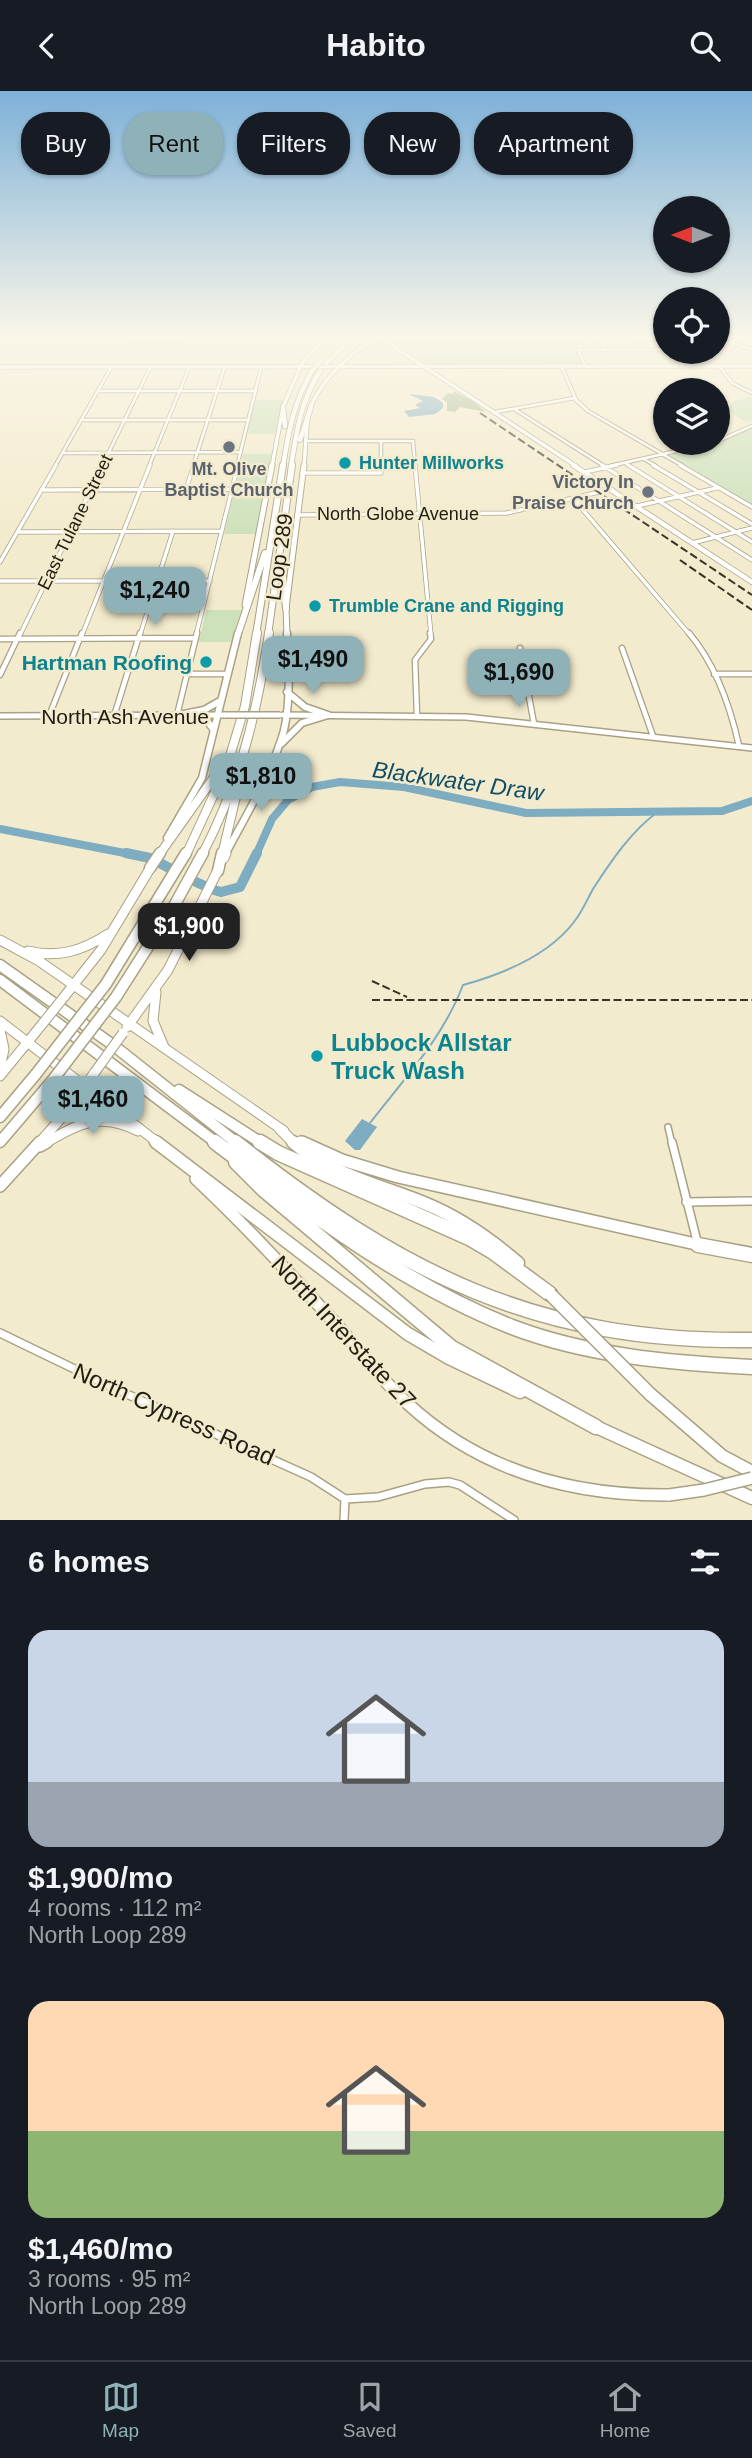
<!DOCTYPE html>
<meta charset="utf-8">
<style>
body{margin:0;font-family:Helvetica,sans-serif;background:#20242c;color:#f1f3f6;height:100vh;display:flex;flex-direction:column;font-size:26px;white-space:nowrap}
*{box-sizing:border-box;margin:0}
p{font-size:23px;color:#9ea1a6}
.icon{flex:none;width:38px;height:38px;fill:none;stroke:currentColor;stroke-width:2;stroke-linecap:round;stroke-linejoin:round}
.map{position:relative;height:1429px;overflow:hidden}
.sheet{display:flex;flex-direction:column;background:#171b24;flex:1}
.sheet>*{flex:none}
.banner{position:absolute;left:21px;top:21px;width:710px;height:63px;display:flex;gap:14px}
.needle{width:46px;rotate:270deg}
.buttons{position:absolute;left:653px;top:105px;display:grid;gap:14px}
.buttons a{display:grid;place-items:center;width:77px;height:77px;border-radius:50%;background:#171b24;box-shadow:0 2px 5px #0004;font-size:35px}
.price{position:absolute;translate:-50% -60px;padding:0 16px;border-radius:14px;background:#8eb2b8;color:#111;font-size:23px;line-height:46px;filter:drop-shadow(0 2px 4px #0008)}
.price::after{content:'';position:absolute;left:50%;top:42px;width:21px;height:16px;margin-left:-10px;background:inherit;clip-path:polygon(0 0,100% 0,50% 100%)}
.price.active{background:#222;color:#fff}
ul{padding:0;list-style:none}
li{display:grid;align-content:center;gap:14px;height:371px;padding:0 28px}
li span{display:grid;place-items:center;height:217px;border-radius:21px;color:#555}
li>.icon{margin-inline-start:auto}
span .icon{width:126px;height:126px;fill:#fffc;stroke-width:1}
li b{font-size:30px}
h2{display:flex;justify-content:space-between;align-items:center;height:84px;padding:0 28px;font-size:30px}
.pill{padding:0 24px;border-radius:28px;background:#171b24;box-shadow:0 2px 5px #0004;font-size:24px;line-height:63px}
.pill.active{background:#8eb2b8;color:#111}
header{display:flex;justify-content:space-between;align-items:center;height:91px;padding:0 28px;background:#171b24;font-size:32px;font-weight:700}
.dock{display:flex;justify-content:space-around;align-items:center;height:98px;border-top:2px solid #363941;background:#171b24;font-size:19px;color:#9ea1a6}
.dock a{display:grid;justify-items:center;gap:4px}
.dock .active{color:#8eb2b8}
.map>svg:first-child{display:block}
</style>
<header><svg class="icon" aria-label="back" viewBox="0 0 24 24"><path d="M15 5l-7 7 7 7"/></svg>Habito<svg class="icon" aria-label="search" viewBox="0 0 24 24"><circle cx="10" cy="10" r="6"/><path d="M15 15l6 6"/></svg></header>
<div class="map">
<svg width="752" height="1429" viewBox="0 0 752 1429">
<rect width="100%" height="100%" fill="#f3ebcd"/>
<path fill="#cde1bb" d="M128,246H209H192L178,259L120,261Z
M385,246H583L589,258L580,260L587,274L430,275Z
M750,306L752,307V330L746,331L731,322L729,315L734,310Z
M255,309H283L275,343H248Z
M752,337V415L667,365L709,355Z
M243,363H271L257,443H224Z
M206,519H242L231,551H199Z"/>
<path fill="#a6ba94" d="M453,300L473,310L486,321L460,316L455,321L447,320V311L442,308L448,302L453,303Z"/>
<path fill="#7eacc1" d="M409,303L434,306L443,312V317L435,323L409,326L404,320L420,317L415,314L423,310Z
M362,1028L377,1036L360,1059H355L345,1050Z"/>
<g fill="none" stroke-linecap="round" stroke-linejoin="round">
<path stroke="#7eacc1" stroke-width="2" d="M370,1032C404,988 443,947 463,894C503,883 548,865 574,831C582,821 587,809 593,798C611,770 632,739 659,720"/>
<path stroke="#7eacc1" stroke-width="8" d="M0,738L135,764
M256,764L272,728L288,709L312,696L340,691L404,696L526,722L722,720L752,710"/>
<path stroke="#7eacc1" stroke-width="10" d="M126,762L150,767
M158,771L171,778
M196,791L205,795
M214,799L221,801L240,796L257,762"/>
<defs>
<path id="minor-far4" d="M598,246L605,259
M630,249H665
M718,249L752,258
M719,275L732,292L752,302
M562,276L576,309L588,320L683,375
M586,276L578,259H665
M98,300H256
M514,318L604,375
M495,321L575,307
M82,329H249
M306,350H413L415,375
M381,350V375
M718,350L752,335
M63,362L241,361
M644,368L656,375
M625,372L630,375
M55,375L112,275
M102,375L150,277
M149,375L189,277
M193,375L225,275
M237,375L261,277
M610,375L712,352"/>
<path id="minor-far3" d="M415,374L431,544
M602,374L752,469
M628,374L752,451
M653,374L752,433
M680,374L752,416
M585,381L617,374
M302,382H381V374
M186,398L194,374
M612,398L582,405L577,412L690,544
M41,399L232,398
M637,415L717,397
M297,424L507,422L578,406
M17,441L222,440
M692,452L752,437
M0,471L56,374
M0,490H210
M20,544L103,374
M82,544L150,374
M140,544L173,440
M196,544L238,374"/>
<path id="minor-far2" d="M689,542C716,574 730,614 739,655
M0,548L196,547
M520,557L534,633
M622,557L653,645
M188,583H227
M714,583H752
M0,584L20,542
M177,624L197,542
M417,624L415,569L431,548L430,542
M49,625L82,542
M114,625L140,542"/>
<path id="minor-far1" d="M668,1036L672,1053"/>
<path id="minor" d="M672,1051L697,1150
M686,1111L752,1110
M0,1242L120,1300L311,1386L345,1408
M345,1408L378,1406L425,1393L449,1391L460,1394L514,1429
M344,1429L345,1408"/>
<path id="tertiary-far2" d="M379,246L576,375
M674,261L684,276"/>
<path id="tertiary-far1" d="M573,374L752,491"/>
<path id="tertiary" d="M283,624L466,626L752,657
M0,625L225,624"/>
<path id="secondary-far4" d="M0,276L752,275
M272,375L283,316L302,272L326,246
M304,375C306,357 305,332 311,315C323,287 352,260 379,246"/>
<path id="secondary-far3" d="M245,514L272,374
M238,544L240,536
M287,544L286,517L304,374"/>
<path id="secondary-far2" d="M287,601L305,616L328,624
M179,624L204,619L220,610
M183,625L208,631L213,638
M281,653L302,632L328,624
M167,747L202,687L238,542
M225,764C245,726 269,687 282,646C291,619 289,571 287,542"/>
<path id="secondary-far1" d="M224,767L226,762
M0,849L39,870L284,1040
M28,860C59,867 82,860 108,843
M156,901L153,930L164,956
M64,906L101,859L151,776
M0,930L157,1051
M127,936L168,879L219,777
M0,939L4,958L0,977
M0,985L35,942
M300,1050L306,1053
M38,1053L64,1024L95,981
M44,1053C78,1032 100,1021 138,1040"/>
<path id="secondary" d="M302,1051L342,1069L398,1086L700,1154
M40,1055L47,1051
M196,1088C245,1134 291,1184 337,1234C361,1261 382,1290 408,1313C481,1380 572,1405 669,1404
M0,1095L40,1051"/>
<path id="primary-far1" d="M280,1038L295,1053
M154,1049L159,1053"/>
<path id="primary" d="M156,1051L408,1243L449,1267L520,1301
M293,1051C329,1083 380,1094 424,1112C459,1126 489,1147 518,1172
M650,1303L722,1365L752,1381
M592,1334L752,1407"/>
<path id="motorway-far4" d="M326,272L354,246
M283,316L285,335
M300,349L311,316
M283,375C289,339 293,313 312,280
M291,375C297,339 300,312 320,280"/>
<path id="motorway-far3" d="M282,477L286,517
M239,540L265,462
M256,544L283,374
M268,544L292,374"/>
<path id="motorway-far2" d="M159,764L222,675
M186,764L227,675L245,615L257,542
M202,764C240,691 257,623 269,542
M222,764L239,693"/>
<path id="motorway-far1" d="M150,777L160,762
M218,780L222,762
M0,874L113,954L238,1053
M0,889L218,1053
M106,893L186,762
M116,906L174,815L203,762
M179,999L263,1053
M0,1026L36,983
M0,1051L52,990"/>
<path id="motorway" d="M215,1051C308,1121 403,1193 512,1236C588,1265 672,1272 752,1276
M235,1051C401,1182 536,1252 752,1249
M260,1051L278,1062L469,1147L493,1161L550,1203
M236,1071L264,1099L452,1257L596,1336
M698,1154L752,1164"/>
</defs>
<use href="#minor-far4" stroke="#a8a184" stroke-width="4.5"/>
<use href="#minor-far3" stroke="#a8a184" stroke-width="5"/>
<use href="#minor-far2" stroke="#a8a184" stroke-width="7"/>
<use href="#minor-far1" stroke="#a8a184" stroke-width="8"/>
<use href="#minor" stroke="#a8a184" stroke-width="10"/>
<use href="#tertiary-far2" stroke="#a8a184" stroke-width="5"/>
<use href="#tertiary-far1" stroke="#a8a184" stroke-width="6"/>
<use href="#tertiary" stroke="#a8a184" stroke-width="8"/>
<use href="#secondary-far4" stroke="#a8a184" stroke-width="5"/>
<use href="#secondary-far3" stroke="#a8a184" stroke-width="7"/>
<use href="#secondary-far2" stroke="#a8a184" stroke-width="9"/>
<use href="#secondary-far1" stroke="#a8a184" stroke-width="11"/>
<use href="#secondary" stroke="#a8a184" stroke-width="14"/>
<use href="#primary-far1" stroke="#a8a184" stroke-width="12"/>
<use href="#primary" stroke="#a8a184" stroke-width="15"/>
<use href="#motorway-far4" stroke="#a8a184" stroke-width="6"/>
<use href="#motorway-far3" stroke="#a8a184" stroke-width="8"/>
<use href="#motorway-far2" stroke="#a8a184" stroke-width="10"/>
<use href="#motorway-far1" stroke="#a8a184" stroke-width="13"/>
<use href="#motorway" stroke="#a8a184" stroke-width="17"/>
<use href="#minor-far4" stroke="#fff" stroke-width="2.5"/>
<use href="#minor-far3" stroke="#fff" stroke-width="3.5"/>
<use href="#minor-far2" stroke="#fff" stroke-width="4.5"/>
<use href="#minor-far1" stroke="#fff" stroke-width="5"/>
<use href="#minor" stroke="#fff" stroke-width="7"/>
<use href="#tertiary-far2" stroke="#fff" stroke-width="3.5"/>
<use href="#tertiary-far1" stroke="#fff" stroke-width="4.5"/>
<use href="#tertiary" stroke="#fff" stroke-width="5"/>
<use href="#secondary-far4" stroke="#fff" stroke-width="3.5"/>
<use href="#secondary-far3" stroke="#fff" stroke-width="5"/>
<use href="#secondary-far2" stroke="#fff" stroke-width="6"/>
<use href="#secondary-far1" stroke="#fff" stroke-width="9"/>
<use href="#secondary" stroke="#fff" stroke-width="11"/>
<use href="#primary-far1" stroke="#fff" stroke-width="10"/>
<use href="#primary" stroke="#fff" stroke-width="12"/>
<use href="#motorway-far4" stroke="#fff" stroke-width="4.5"/>
<use href="#motorway-far3" stroke="#fff" stroke-width="6"/>
<use href="#motorway-far2" stroke="#fff" stroke-width="8"/>
<use href="#motorway-far1" stroke="#fff" stroke-width="10"/>
<use href="#motorway" stroke="#fff" stroke-width="14"/>
<path stroke="#373326" stroke-width="2" stroke-dasharray="8 3.5" stroke-linecap="butt" d="M480,322L752,504
M680,469L752,519
M372,890L407,906
M372,909H752"/>
<defs>
<path id="tertiary-bridge" d="M225,624H280"/>
<path id="secondary-bridge-far1" d="M35,942L64,906
M95,981L123,942"/>
<path id="secondary-bridge" d="M669,1404L704,1399L752,1387"/>
<path id="primary-bridge" d="M550,1203L650,1303"/>
<path id="motorway-bridge-far1" d="M312,280L319,272"/>
<path id="motorway-bridge" d="M36,983L106,893
M52,990L116,906"/>
</defs>
<use href="#tertiary-bridge" stroke="#a8a184" stroke-width="8" stroke-linecap="butt"/>
<use href="#secondary-bridge-far1" stroke="#a8a184" stroke-width="11" stroke-linecap="butt"/>
<use href="#secondary-bridge" stroke="#a8a184" stroke-width="14" stroke-linecap="butt"/>
<use href="#primary-bridge" stroke="#a8a184" stroke-width="15" stroke-linecap="butt"/>
<use href="#motorway-bridge-far1" stroke="#a8a184" stroke-width="6" stroke-linecap="butt"/>
<use href="#motorway-bridge" stroke="#a8a184" stroke-width="13" stroke-linecap="butt"/>
<use href="#tertiary-bridge" stroke="#fff" stroke-width="5"/>
<use href="#secondary-bridge-far1" stroke="#fff" stroke-width="9"/>
<use href="#secondary-bridge" stroke="#fff" stroke-width="11"/>
<use href="#primary-bridge" stroke="#fff" stroke-width="12"/>
<use href="#motorway-bridge-far1" stroke="#fff" stroke-width="4.5"/>
<use href="#motorway-bridge" stroke="#fff" stroke-width="10"/>
</g>
<linearGradient id="sky" x2="0" y2="1"><stop stop-color="#7db1d8"/><stop offset="0.55" stop-color="#faf6e8"/><stop offset="1" stop-color="#faf6e8" stop-opacity="0"/></linearGradient>
<rect width="752" height="446" fill="url(#sky)"/>
<g fill="#6b7280" stroke="#f3ebcd" stroke-width="2.5">
<circle cx="229" cy="356" r="7"/>
<circle cx="648" cy="401" r="7"/>
</g>
<g fill="#0f9aa8" stroke="#f3ebcd" stroke-width="2.5">
<circle cx="345" cy="372" r="7"/>
<circle cx="315" cy="515" r="7"/>
<circle cx="206" cy="571" r="7"/>
<circle cx="317" cy="965" r="7"/>
</g>
<g text-anchor="middle" dominant-baseline="central" stroke-width="5" stroke-linejoin="round" paint-order="stroke">
<g font-size="18" font-weight="bold" fill="#0d838f" stroke="#f3ebcd" text-anchor="start">
<text x="359" y="372">Hunter Millworks</text>
<text x="329" y="515">Trumble Crane and Rigging</text>
</g>
<g font-size="18" font-weight="bold" fill="#5b616d" stroke="#f3ebcd">
<text x="229" y="378">Mt. Olive<tspan x="229" dy="21">Baptist Church</tspan></text>
<text x="634" y="391" text-anchor="end">Victory In<tspan x="634" dy="21">Praise Church</tspan></text>
</g>
<g font-size="18" fill="#201d12" stroke="#f3ebcd">
<text x="398" y="423">North Globe Avenue</text>
<text transform="translate(75 431) rotate(-64)">East Tulane Street</text>
</g>
<g font-size="21" fill="#201d12" stroke="#f3ebcd">
<text transform="translate(279 466) rotate(-82)">Loop 289</text>
<text x="125" y="625">North Ash Avenue</text>
</g>
<g font-size="21" font-weight="bold" fill="#0d838f" stroke="#f3ebcd" text-anchor="end">
<text x="192" y="571">Hartman Roofing</text>
</g>
<g font-size="23" font-style="italic" fill="#114d64" stroke="#f3ebcd">
<text transform="translate(458 690) rotate(8)">Blackwater Draw</text>
</g>
<g font-size="24" font-weight="bold" fill="#0d838f" stroke="#f3ebcd" text-anchor="start">
<text x="331" y="951">Lubbock Allstar<tspan x="331" dy="28">Truck Wash</tspan></text>
</g>
<g font-size="24" fill="#201d12" stroke="#f3ebcd">
<text transform="translate(344 1241) rotate(47)">North Interstate 27</text>
<text transform="translate(174 1323) rotate(24)">North Cypress Road</text>
</g>
</g>
</svg>
<div class="buttons">
<a><svg class="needle" viewBox="-14 -14 28 28"><path d="M0-13l5 13h-10z" fill="#e53935"/><path d="M0 13l5-13h-10z" fill="#9ea1a6"/></svg></a>
<a><svg class="icon" aria-label="locate" viewBox="0 0 24 24"><circle cx="12" cy="12" r="6"/><path d="M12 2v4M12 18v4M2 12h4M18 12h4"/></svg></a>
<a><svg class="icon" aria-label="layers" viewBox="0 0 24 24"><path d="M12 4l9 5-9 5-9-5zM3 14l9 5 9-5"/></svg></a>
</div>
<b class="price" style="left:155px;top:536px">$1,240</b>
<b class="price" style="left:313px;top:605px">$1,490</b>
<b class="price" style="left:519px;top:618px">$1,690</b>
<b class="price" style="left:261px;top:722px">$1,810</b>
<b class="price active" style="left:189px;top:872px">$1,900</b>
<b class="price" style="left:93px;top:1045px">$1,460</b>
<div class="banner">
<a class="pill">Buy</a>
<a class="pill active">Rent</a>
<a class="pill">Filters</a>
<a class="pill">New</a>
<a class="pill">Apartment</a>
</div>
</div>
<section class="sheet">
<h2>6 homes<svg class="icon" aria-label="filters" viewBox="0 0 24 24"><path d="M4 7h16M4 17h16"/><circle cx="9" cy="7" r="2"/><circle cx="15" cy="17" r="2"/></svg></h2>
<ul>
<li><span style="background:linear-gradient(#c9d6e8 70%,#9aa5b1 0)"><svg class="icon" aria-label="home" viewBox="0 0 24 24"><path d="M3 11l9-7 9 7M6 9v11h12V9"/></svg></span><div><b>$1,900/mo</b><p>4 rooms · 112 m²</p><p>North Loop 289</p></div></li>
<li><span style="background:linear-gradient(#ffd9b3 60%,#8fb573 0)"><svg class="icon" aria-label="home" viewBox="0 0 24 24"><path d="M3 11l9-7 9 7M6 9v11h12V9"/></svg></span><div><b>$1,460/mo</b><p>3 rooms · 95 m²</p><p>North Loop 289</p></div></li>
</ul>
</section>
<nav class="dock">
<a class="active"><svg class="icon" aria-label="map" viewBox="0 0 24 24"><path d="M3 6l6-2 6 2 6-2v14l-6 2-6-2-6 2zM9 4v14M15 6v14"/></svg>Map</a>
<a><svg class="icon" aria-label="saved" viewBox="0 0 24 24"><path d="M7 4h10v16l-5-4-5 4z"/></svg>Saved</a>
<a><svg class="icon" aria-label="home" viewBox="0 0 24 24"><path d="M3 11l9-7 9 7M6 9v11h12V9"/></svg>Home</a>
</nav>
